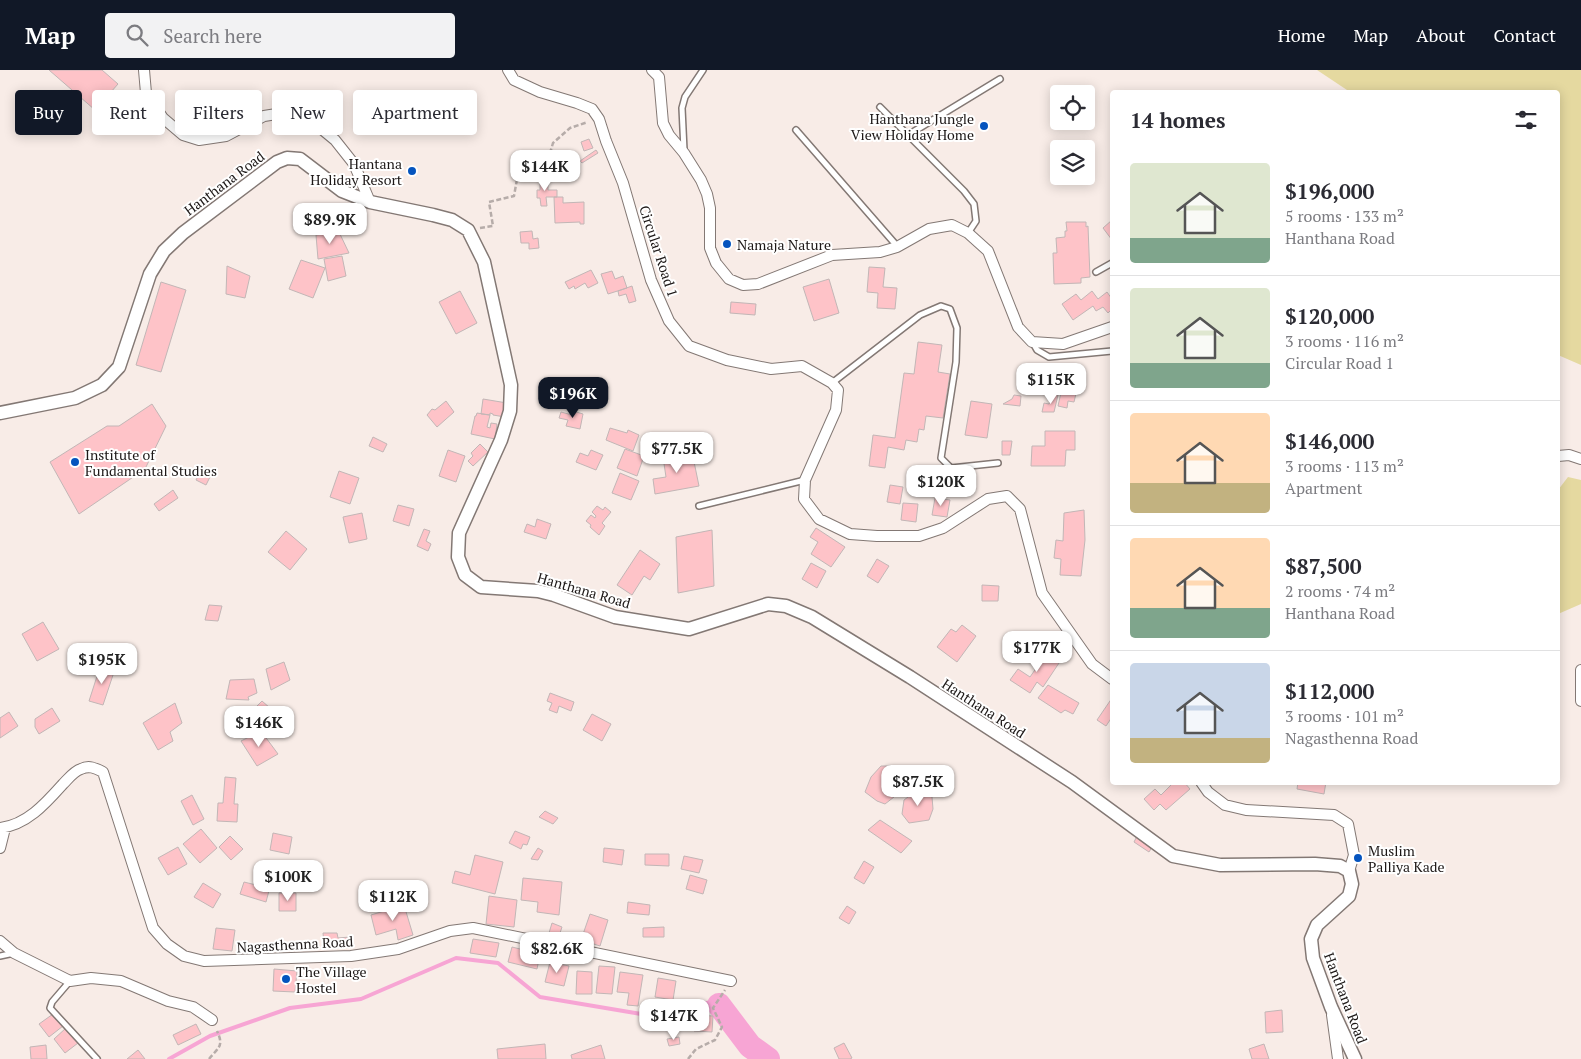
<!DOCTYPE html>
<meta charset="utf-8">
<style>
body{margin:0;font-family:"PT Serif",serif;background:#f2f2f3;color:#2b2b33;height:100vh;display:flex;flex-direction:column;font-size:19px;white-space:nowrap}
*{box-sizing:border-box;margin:0}
p{font-size:16px;color:#7c7c81}
.icon{flex:none;width:28px;height:28px;fill:none;stroke:currentColor;stroke-width:2;stroke-linecap:round;stroke-linejoin:round}
.map{position:relative;flex:1;overflow:hidden}
.drawer{position:absolute;left:1110px;top:20px;width:450px;height:695px;display:flex;flex-direction:column;background:#fff;border-radius:5px;box-shadow:0 2px 12px #0003}
.drawer>*{flex:none}
.banner{position:absolute;left:15px;top:20px;width:475px;height:45px;display:flex;gap:10px}
.buttons{position:absolute;left:1050px;top:15px;display:grid;gap:10px}
.buttons a{display:grid;place-items:center;width:45px;height:45px;border-radius:5px;background:#fff;box-shadow:0 2px 12px #0003;font-size:25px}
.price{position:absolute;translate:-50% -42px;padding:0 11px;border-radius:10px;background:#fff;color:#222;font-size:16px;line-height:32px;filter:drop-shadow(0 1px 2px #0008)}
.price::after{content:'';position:absolute;left:50%;top:30px;width:15px;height:11px;margin-left:-8px;background:inherit;clip-path:polygon(0 0,100% 0,50% 100%)}
.price.active{background:#111827;color:#fff}
ul{padding:0;list-style:none}
li{display:flex;align-items:center;gap:15px;height:125px;padding:0 20px}
li+li{border-top:1px solid #e1e1e2}
li span{display:grid;place-items:center;flex:none;width:140px;height:100px;border-radius:5px;color:#555}
li>.icon{margin-inline-start:auto}
span .icon{width:60px;height:60px;fill:#fffc;stroke-width:1}
li b{font-size:21px}
h2{display:flex;justify-content:space-between;align-items:center;height:60px;padding:0 20px;font-size:21px}
.pill{padding:0 18px;border-radius:5px;background:#fff;box-shadow:0 2px 12px #0003;font-size:18px;line-height:45px}
.pill.active{background:#111827;color:#fff}
header{display:flex;align-items:center;gap:30px;box-sizing:border-box;height:70px;padding:0 25px;background:#111827;color:#fff}
header strong{font-size:24px}
nav{display:flex;gap:28px;margin-inline-start:auto;font-size:18px}
.search{width:350px;height:45px;background:#f2f2f3;display:flex;align-items:center;gap:12px;box-sizing:border-box;padding:0 18px;border-radius:5px;color:#7c7c81;font-size:19px}
.map>svg:first-child{display:block}
</style>
<header>
<strong>Map</strong>
<div class="search"><svg class="icon" aria-label="search" viewBox="0 0 24 24"><circle cx="10" cy="10" r="6"/><path d="M15 15l6 6"/></svg>Search here</div>
<nav><a>Home</a><a>Map</a><a>About</a><a>Contact</a></nav>
</header>
<div class="map">
<svg width="1581" height="989" viewBox="0 0 1581 989">
<rect width="100%" height="100%" fill="#f8ece7"/>
<path fill="#e5d9a0" d="M1317,0H1581V295L1558,285V22H1350Z
M1568,407L1581,410V534L1558,544V420Z"/>
<g fill="none" stroke-linecap="round" stroke-linejoin="round">
<path stroke="#f7a5d4" stroke-width="4" d="M169,989L210,966L290,938L361,929L456,888L498,893L540,927L653,946L711,932"/>
<path stroke="#f7a5d4" stroke-width="24" d="M719,935L750,976L768,989"/>
</g>
<path fill="#fec3c8" stroke="#c2b6b6" d="M49,0H102L118,14L95,40Z
M193,27L219,29L217,55L190,51Z
M589,69L593,78L584,81L581,72Z
M596,80L598,83L582,93L580,91Z
M573,94L577,102L566,108L562,100Z
M540,109H548V120H557V127H546L547,136H541L540,128H537V120H540Z
M554,127H563V133L584,132V154H580V152L555,153Z
M1112,150V170L1103,158Z
M1066,152H1086V157L1088,156L1090,207L1081,208V213L1054,214L1053,183H1057L1056,168L1065,167V161H1067Z
M532,161L533,169L538,168L539,178L529,179V173H521L520,162Z
M339,162L349,183L318,189L316,165Z
M342,186L346,206L328,211L324,189Z
M301,190L325,198L313,228L289,219Z
M227,196L250,206L245,228L226,224Z
M869,197L885,198L883,217L897,218L895,239L877,238L878,223L867,222Z
M591,200L598,213L588,218L585,213L575,219L574,216L569,219L565,212Z
M612,201L615,209L623,206L627,218L608,224L601,204Z
M829,209L839,243L814,251L803,217Z
M161,212L186,220L161,302L136,295Z
M632,216L636,231L629,233L626,224L619,226L618,221Z
M460,221L477,253L456,264L439,232Z
M1092,221L1098,229L1107,222L1112,229V239L1108,243L1103,237L1096,241L1093,236L1073,250L1062,234L1076,224L1081,230Z
M731,232L756,234L755,245L730,243Z
M918,272L942,275L938,302L950,304L943,348L926,346L924,360L919,359L917,372L906,370L904,380L888,377L885,398L869,396L873,365L895,368L904,303L914,304Z
M1071,309L1079,311L1074,332L1068,331L1067,338L1058,336L1062,318L1068,319Z
M1052,324L1058,325L1054,342H1042L1044,333L1049,334Z
M1014,325L1021,326L1020,336L1003,334L1012,329Z
M483,329L507,333L505,347L493,345V344L490,343V345L481,344Z
M446,331L454,342L437,357L427,345L432,339L435,340Z
M971,331L992,334L987,368L965,365Z
M152,334L166,356L145,399L79,444L50,392L107,356H119Z
M573,341L583,344L580,359L566,356L568,350L559,348L561,342L572,345Z
M477,343L490,345L487,357L490,358L491,353L497,354L495,369L471,364L475,346H476Z
M610,358L627,363L628,360L639,365L633,381L606,370Z
M1045,361H1075V380H1066L1065,396H1031L1032,376H1045Z
M373,367L387,374L383,382L369,376Z
M1002,371H1012L1010,385H1002Z
M480,374L488,382L473,396L468,391L473,386L471,383Z
M625,379L644,386L637,406L617,398Z
M448,380L465,386L456,412L439,406Z
M591,380L603,385L596,400L576,392L580,383L588,386Z
M692,382L699,416L655,424L653,409L666,407L663,387Z
M202,398L212,403L206,415L196,410Z
M339,401L359,408L350,434L330,427Z
M620,403L639,411L631,430L612,423Z
M960,405H967L965,424L951,423V414H960Z
M890,415L903,417L900,434L887,432Z
M173,420L178,428L159,441L154,434Z
M935,428L950,430L947,447L932,445Z
M903,433L918,434L916,452L901,450Z
M398,435L414,439L409,456L393,451Z
M597,436L603,440L605,437L611,442L602,453L605,456L599,465L590,457L591,455L586,451L591,445L595,448L596,446L592,442Z
M1084,440L1085,470L1081,506L1060,505L1061,489L1054,488L1056,470L1063,471L1064,443Z
M362,443L367,469L349,473L343,447Z
M537,449L551,454L546,469L524,462L527,454L535,457Z
M816,458L845,477L831,497L811,484L818,472L810,467Z
M424,459L430,461L426,471L431,474L428,481L417,476Z
M712,460L714,516L678,523L676,467Z
M286,461L307,479L290,500L268,482Z
M640,480L660,494L650,510L644,506L632,525L617,515Z
M877,489L889,496L878,513L867,506Z
M811,493L826,501L817,518L802,509Z
M982,515L999,516L998,531H982Z
M209,535L222,536L218,551L205,550Z
M43,552L59,579L37,591L22,564Z
M962,555L976,566L957,592L937,577L951,559L956,562Z
M1048,581L1061,590L1043,617L1037,612L1030,623L1010,610L1018,599L1030,607Z
M284,592L290,610L271,620L266,599Z
M100,597L115,599L103,635L89,631Z
M254,609L257,623L248,627L249,630L226,629L230,610Z
M1048,615L1079,633L1073,644L1065,640L1061,643L1038,628Z
M550,623L574,632L571,641L559,636L557,643L549,640L552,633L547,631Z
M1112,628V647L1106,656L1097,650Z
M262,631L278,645L261,661L246,647Z
M175,633L182,653L170,662L173,671L158,680L143,653Z
M52,638L60,651L39,664L35,657V649Z
M9,642L18,656L0,668V648Z
M592,644L611,654L602,671L583,660Z
M261,661L278,684L257,696L241,671Z
M881,696H891L897,700L902,709L901,718L894,727L885,734L877,731L865,722L871,707Z
M225,707L236,708L234,734H238L237,752L217,751L218,733H223Z
M1174,712H1184L1190,719L1166,740L1160,734L1154,740L1144,729L1155,719L1161,725Z
M1298,712H1326L1324,724L1297,719Z
M920,718L932,727L933,739L929,750L909,753L902,744L904,730Z
M192,725L204,749L193,755L181,731Z
M545,741L558,748L553,754L539,747Z
M880,750L912,771L901,783L868,760Z
M201,759L217,778L200,793L183,774Z
M515,761L530,767L527,775L523,774L521,779L509,773Z
M273,763L292,767L289,784L270,780Z
M230,766L243,779L231,790L219,777Z
M1137,766L1152,777L1149,782L1134,772Z
M178,777L187,794L168,805L158,788Z
M538,778L543,781L538,790L531,789Z
M604,778L624,780L622,795L603,792Z
M645,784H669V796L645,795Z
M475,785L503,792L495,824L452,813L455,801L470,805Z
M684,786L703,790L699,803L681,799Z
M864,791L874,797L864,814L854,808Z
M690,805L707,810L703,824L686,819Z
M523,808L562,812L559,845L537,842L538,832L521,830Z
M261,810L271,813L266,832L240,824L244,812L260,816Z
M203,813L221,824L213,838L194,827Z
M279,823H296V841H279Z
M489,826L517,830L514,857L486,854Z
M628,832L650,835L649,845L627,843Z
M404,835L413,865L398,870L396,859L376,865L371,845Z
M847,836L856,842L849,854L839,848Z
M590,844L608,850L600,876L581,870Z
M552,853L562,857L559,866L549,863Z
M664,857V867H643V858Z
M216,858L235,860L232,881L213,879Z
M323,863H337L338,868L350,867V874H324Z
M473,869L499,873L496,887L470,883Z
M512,877L540,884L537,899L508,892Z
M550,892L569,896L564,916L545,912Z
M599,896L615,897L612,924L596,923Z
M274,899L297,901L295,922L273,921Z
M577,901L592,902V924H576Z
M620,902L643,905L638,936L627,935L629,923L617,922Z
M658,908L676,911L673,930L655,927Z
M1282,940L1283,962L1266,963L1265,942Z
M53,944L63,956L49,967L39,954Z
M694,945L713,946L712,962L694,961Z
M196,954L201,964L178,975L173,965Z
M66,958L78,973L65,983L54,969Z
M679,967L680,974L669,976L667,969Z
M844,973L852,988L850,989H839L834,978Z
M545,974L546,989H498L497,979Z
M1264,974L1269,989H1252L1249,979Z
M46,975L47,989H31L30,977Z
M601,975L605,989H572L571,985Z
M138,980L145,989H127Z"/>
<g fill="none" stroke-linecap="round" stroke-linejoin="round">
<defs>
<path id="service" d="M880,37L964,121L974,134L976,151L968,163
M796,60L897,176
M908,65L1000,9
M684,80L682,38L685,27L703,0
M1096,202L1112,193
M1033,273L1037,280L1049,287L1112,281
M832,313L920,245L941,236L950,239L957,258L956,292L941,388L951,398L998,393
M699,436L805,410
M0,886L14,883
M70,911L52,932L50,938L97,989"/>
<path id="minor" d="M144,0L146,23L163,48L183,65L199,70L226,66L264,46L289,42L312,51L335,70L354,94L370,132
M508,0L514,10L540,22L577,33L592,39L599,49L606,71L623,113L651,210L669,251L689,276L727,290L771,299L802,296L832,313L838,320L836,340L805,410L804,429L819,449L850,464L877,466H919L943,458L988,429L1007,426L1020,439L1042,523L1092,594L1112,609
M652,0L659,7L663,53L669,65L684,83L701,110L707,124L710,138V178L716,193L729,209L743,215L758,214L832,185L880,182L897,177L929,159L952,155L968,163L988,181L1018,257L1032,272L1063,274L1112,257
M1558,386L1569,385L1581,389
M1581,600V631
M1201,712L1208,722L1225,735L1246,740L1334,745L1348,754L1354,785L1349,801
M0,758C27,755 46,733 63,714C68,709 74,701 81,699C89,695 95,698 103,702L153,858L167,874L184,886L204,891L351,886L398,879L450,861L473,858L731,911
M0,778L5,758
M0,871L14,883L70,911L91,908L121,911L168,931L193,937L212,950
M1332,945L1338,989"/>
<path id="tertiary" d="M0,343L75,328L102,315L119,297L150,204L164,181L183,163L277,92L287,88L300,89L342,121L370,132L433,145L452,150L468,160L484,192L511,315L510,341L501,370L459,463L458,487L465,505L481,517L538,521L554,525L615,547L689,559L768,534L786,536L812,547L910,607L1072,712L1173,786L1220,795L1315,794L1340,796L1349,801L1352,814L1349,826L1317,855L1311,869L1313,888L1331,937L1355,989"/>
</defs>
<use href="#service" stroke="#837874" stroke-width="8"/>
<use href="#minor" stroke="#837874" stroke-width="12"/>
<use href="#tertiary" stroke="#837874" stroke-width="15"/>
<path stroke="#b6aca9" stroke-width="2.5" stroke-dasharray="5 2.5" stroke-linecap="butt" d="M480,158L493,156L489,132L514,126L519,98L545,100L553,73L570,58L588,52
M209,989C219,977 224,976 217,961
M688,989L696,979L715,970L722,957L713,938L725,920"/>
<use href="#service" stroke="#fff" stroke-width="5"/>
<use href="#minor" stroke="#fff" stroke-width="10"/>
<use href="#tertiary" stroke="#fff" stroke-width="12"/>
</g>
<g fill="#0554be" stroke="#fff" stroke-width="2">
<circle cx="984" cy="56" r="5"/>
<circle cx="412" cy="101" r="5"/>
<circle cx="727" cy="174" r="5"/>
<circle cx="75" cy="392" r="5"/>
<circle cx="1358" cy="788" r="5"/>
<circle cx="286" cy="909" r="5"/>
</g>
<g text-anchor="middle" dominant-baseline="central" stroke-width="4" stroke-linejoin="round" paint-order="stroke">
<g font-size="14" fill="#1d1817" stroke="#fff" text-anchor="start">
<text x="974" y="48" text-anchor="end">Hanthana Jungle<tspan x="974" dy="16">View Holiday Home</tspan></text>
<text x="402" y="93" text-anchor="end">Hantana<tspan x="402" dy="16">Holiday Resort</tspan></text>
<text x="737" y="174">Namaja Nature</text>
<text x="85" y="384">Institute of<tspan x="85" dy="16">Fundamental Studies</tspan></text>
<text x="1368" y="780">Muslim<tspan x="1368" dy="16">Palliya Kade</tspan></text>
<text x="296" y="901">The Village<tspan x="296" dy="16">Hostel</tspan></text>
</g>
<g font-size="14" fill="#1d1817" stroke="#fff">
<text transform="translate(224 113) rotate(-37)">Hanthana Road</text>
<text transform="translate(659 181) rotate(72)">Circular Road 1</text>
<text transform="translate(584 520) rotate(16)">Hanthana Road</text>
<text transform="translate(984 638) rotate(33)">Hanthana Road</text>
<text transform="translate(295 874) rotate(-3)">Nagasthenna Road</text>
<text transform="translate(1346 928) rotate(69)">Hanthana Road</text>
</g>
</g>
</svg>
<div class="buttons">
<a><svg class="icon" aria-label="locate" viewBox="0 0 24 24"><circle cx="12" cy="12" r="6"/><path d="M12 2v4M12 18v4M2 12h4M18 12h4"/></svg></a>
<a><svg class="icon" aria-label="layers" viewBox="0 0 24 24"><path d="M12 4l9 5-9 5-9-5zM3 14l9 5 9-5"/></svg></a>
</div>
<b class="price" style="left:545px;top:122px">$144K</b>
<b class="price" style="left:330px;top:175px">$89.9K</b>
<b class="price" style="left:1051px;top:335px">$115K</b>
<b class="price active" style="left:573px;top:349px">$196K</b>
<b class="price" style="left:677px;top:404px">$77.5K</b>
<b class="price" style="left:941px;top:437px">$120K</b>
<b class="price" style="left:1037px;top:603px">$177K</b>
<b class="price" style="left:102px;top:615px">$195K</b>
<b class="price" style="left:259px;top:678px">$146K</b>
<b class="price" style="left:918px;top:737px">$87.5K</b>
<b class="price" style="left:288px;top:832px">$100K</b>
<b class="price" style="left:393px;top:852px">$112K</b>
<b class="price" style="left:557px;top:904px">$82.6K</b>
<b class="price" style="left:674px;top:971px">$147K</b>
<div class="banner">
<a class="pill active">Buy</a>
<a class="pill">Rent</a>
<a class="pill">Filters</a>
<a class="pill">New</a>
<a class="pill">Apartment</a>
</div>
<section class="drawer">
<h2>14 homes<svg class="icon" aria-label="filters" viewBox="0 0 24 24"><path d="M4 7h16M4 17h16"/><circle cx="9" cy="7" r="2"/><circle cx="15" cy="17" r="2"/></svg></h2>
<ul>
<li><span style="background:linear-gradient(#dfe7d0 75%,#7fa58c 0)"><svg class="icon" aria-label="home" viewBox="0 0 24 24"><path d="M3 11l9-7 9 7M6 9v11h12V9"/></svg></span><div><b>$196,000</b><p>5 rooms · 133 m²</p><p>Hanthana Road</p></div></li>
<li><span style="background:linear-gradient(#dfe7d0 75%,#7fa58c 0)"><svg class="icon" aria-label="home" viewBox="0 0 24 24"><path d="M3 11l9-7 9 7M6 9v11h12V9"/></svg></span><div><b>$120,000</b><p>3 rooms · 116 m²</p><p>Circular Road 1</p></div></li>
<li><span style="background:linear-gradient(#ffd9b3 70%,#c2b280 0)"><svg class="icon" aria-label="home" viewBox="0 0 24 24"><path d="M3 11l9-7 9 7M6 9v11h12V9"/></svg></span><div><b>$146,000</b><p>3 rooms · 113 m²</p><p>Apartment</p></div></li>
<li><span style="background:linear-gradient(#ffd9b3 70%,#7fa58c 0)"><svg class="icon" aria-label="home" viewBox="0 0 24 24"><path d="M3 11l9-7 9 7M6 9v11h12V9"/></svg></span><div><b>$87,500</b><p>2 rooms · 74 m²</p><p>Hanthana Road</p></div></li>
<li><span style="background:linear-gradient(#c9d6e8 75%,#c2b280 0)"><svg class="icon" aria-label="home" viewBox="0 0 24 24"><path d="M3 11l9-7 9 7M6 9v11h12V9"/></svg></span><div><b>$112,000</b><p>3 rooms · 101 m²</p><p>Nagasthenna Road</p></div></li>
</ul>
</section>
</div>
